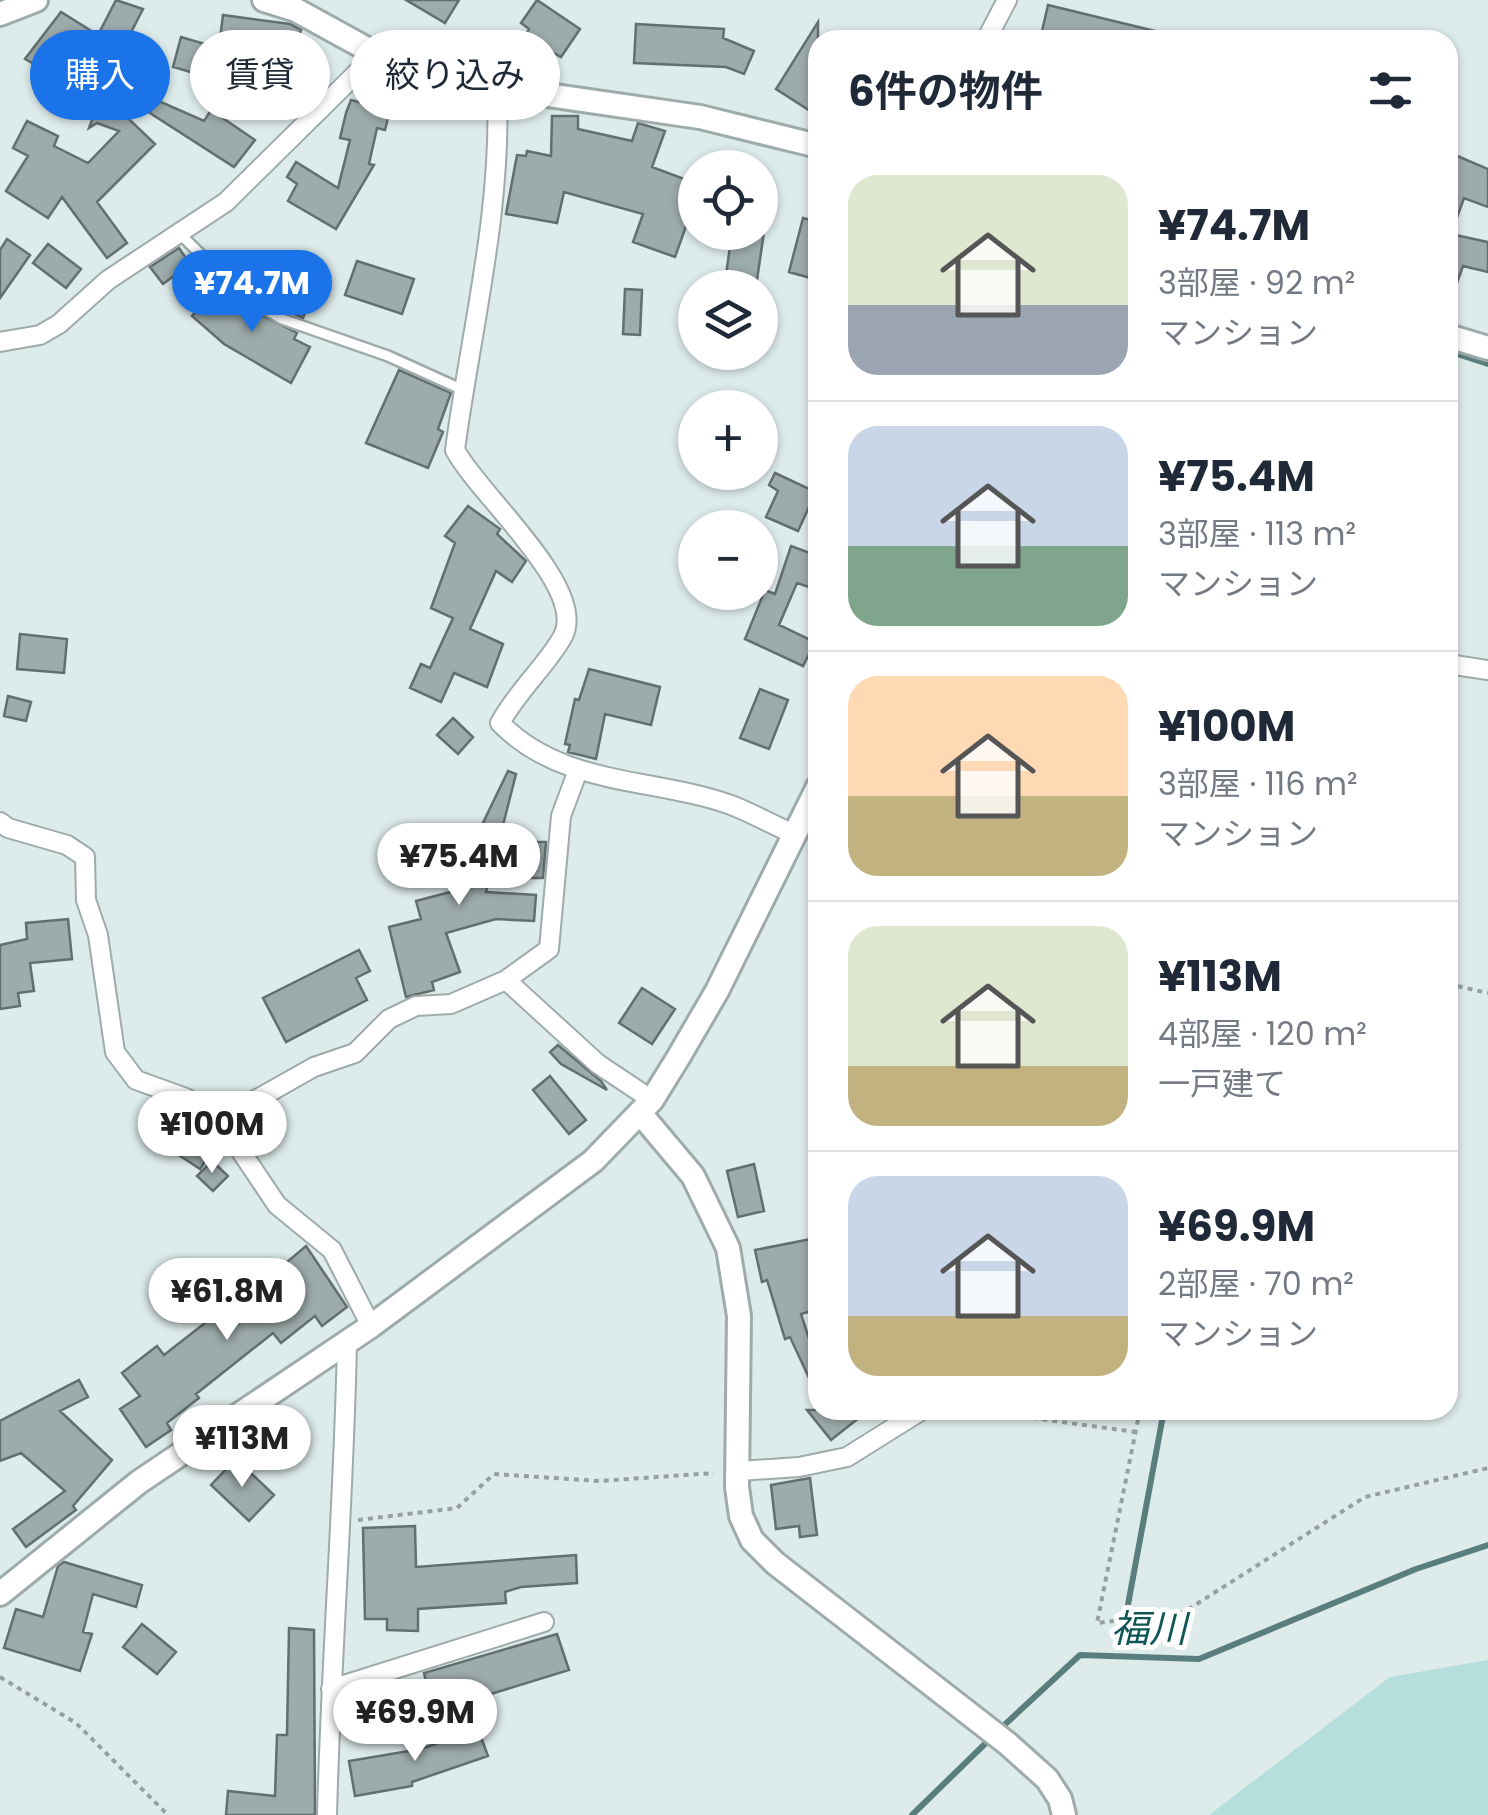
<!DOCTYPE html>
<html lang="ja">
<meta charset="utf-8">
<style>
body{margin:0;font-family:Poppins,"Noto Sans JP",sans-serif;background:#f2f2f3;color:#1f2937;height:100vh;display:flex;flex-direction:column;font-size:38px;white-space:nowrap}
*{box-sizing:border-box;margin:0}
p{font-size:32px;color:#747a83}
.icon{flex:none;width:55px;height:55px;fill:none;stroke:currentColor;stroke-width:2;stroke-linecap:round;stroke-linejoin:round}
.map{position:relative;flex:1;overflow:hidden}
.details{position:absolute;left:808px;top:30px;width:650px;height:1390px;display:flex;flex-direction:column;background:#fff;border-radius:30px;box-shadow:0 2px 8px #0004}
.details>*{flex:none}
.guide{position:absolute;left:30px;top:30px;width:628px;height:90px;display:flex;gap:20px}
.controls{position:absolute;left:678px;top:150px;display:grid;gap:20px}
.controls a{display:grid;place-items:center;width:100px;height:100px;border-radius:50%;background:#fff;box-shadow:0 2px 8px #0004;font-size:50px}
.price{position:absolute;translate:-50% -85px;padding:0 22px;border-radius:35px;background:#fff;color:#222;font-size:32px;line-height:65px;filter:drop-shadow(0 2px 5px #0008)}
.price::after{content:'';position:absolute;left:50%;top:60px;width:30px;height:22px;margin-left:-15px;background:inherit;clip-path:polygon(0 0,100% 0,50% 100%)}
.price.active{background:#1a73e8;color:#fff}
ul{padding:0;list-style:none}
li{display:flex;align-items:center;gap:30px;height:250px;padding:0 40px}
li+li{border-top:2px solid #e0e1e3}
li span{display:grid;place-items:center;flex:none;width:280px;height:200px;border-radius:30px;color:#555}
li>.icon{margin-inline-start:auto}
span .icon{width:120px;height:120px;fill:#fffc;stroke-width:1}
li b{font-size:42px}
h2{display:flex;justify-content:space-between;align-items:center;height:120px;padding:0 40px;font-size:42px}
.chip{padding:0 35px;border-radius:45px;background:#fff;box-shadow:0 2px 8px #0004;font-size:35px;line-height:90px}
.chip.active{background:#1a73e8;color:#fff}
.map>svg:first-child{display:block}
</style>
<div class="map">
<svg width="1488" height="1815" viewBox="0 0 1488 1815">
<rect width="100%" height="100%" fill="#ddebea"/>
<path fill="#b5dedc" d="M1488,1660V1815H1209L1390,1677Z"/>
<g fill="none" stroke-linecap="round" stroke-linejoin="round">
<path stroke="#5a7e7d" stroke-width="6" d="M1448,351L1488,364
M1127,1610L1164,1410
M1000,1729L1080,1655L1199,1659L1416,1569L1488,1545
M912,1815L991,1738"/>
</g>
<path fill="#9dabaa" stroke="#636f6f" stroke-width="2.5" d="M116,0L143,9L119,56L139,66L124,96L113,104L155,144L97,202L127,243L107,258L62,197L48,218L6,191L28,156L13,148L27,121L58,136L54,146L88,163L119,131L97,123L89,128L102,94L66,76L63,81L25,59L61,12L98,35Z
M406,0H459L445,23Z
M537,0L580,29L561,57L524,36L529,29L521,23Z
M1048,5L1163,33L1162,40H1040Z
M223,15L290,24L301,30L292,64L275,59L276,55L219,47Z
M818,22V116L776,89Z
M636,24L724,29L723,38L754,51L744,74L726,67L634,63Z
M181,37L205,44L197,74L173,67Z
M363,86L383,90L379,107L390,110L385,130L377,128L369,164L374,165L336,229L288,201L297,184L287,177L296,162L338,188L350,140L340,138L346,113L351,100L359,102Z
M129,88L204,121L211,110L255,140L234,167L125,97Z
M552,116H578V129L632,141L638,123L665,131L652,167L695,183V201L675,257L633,242L643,214L564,192L557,223L506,214L517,155L526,156L527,151L551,156Z
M1448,152L1488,169V207L1464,198L1451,234L1488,242V272L1463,266L1450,302Z
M803,218L818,222V280L789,272Z
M732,232H764L757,280L726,275Z
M7,239L30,255L0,298V250Z
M48,244L81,269L66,288L33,263Z
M179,248L190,264L163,284L150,267Z
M285,258L330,276L323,294L314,290L303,318L267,301Z
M357,261L414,279L402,314L345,295Z
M220,285L240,304L297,333L294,339L310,347L291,383L224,344L192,316Z
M625,289L642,290L640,335L623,334Z
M399,370L451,393L438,429L443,432L428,468L366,443Z
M775,473L818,493V512L809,507L798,531L766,517L778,491L769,485Z
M468,506L500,529L497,534L526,561L512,582L496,571L470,629L503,644L487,687L454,673L441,702L410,688L421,664L430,668L453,618L431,608L455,543L445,536Z
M791,546L818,556V590L797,583L779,625L815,642L803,666L745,639L765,590L775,594Z
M20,634L67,639L64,673L17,669Z
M589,669L660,687L651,725L605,714L596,759L568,752L570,745L565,744L575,699L579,700Z
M760,689L788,700L769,749L740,738Z
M8,696L31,702L26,721L4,716Z
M453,718L473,737L458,754L437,735Z
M508,771L516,774L486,892L536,895L534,921L496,919L446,933L460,972L432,982L434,990L406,997L389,927L421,919L416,901L458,890L459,866H465L475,828L480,829Z
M524,842H546L543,878H524Z
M68,919L72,959L30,963L34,991L18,993L20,1006L0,1009V945L27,939L26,923Z
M359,950L370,971L356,978L367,1000L286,1042L263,998Z
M642,988L675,1009L652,1044L619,1023Z
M558,1045L601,1081L607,1090L561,1064L550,1052Z
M550,1076L586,1120L569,1134L533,1090Z
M167,1104L211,1129L219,1141L200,1169L147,1134Z
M212,1161L228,1176L213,1191L197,1176Z
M754,1164L764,1211L738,1217L727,1171Z
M811,1239L818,1309L801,1314L818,1366V1379L811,1382L790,1337L785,1339L767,1280L762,1282L755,1250Z
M306,1246L347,1307L322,1326L315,1316L281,1343L273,1333L196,1394L199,1398L167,1423L171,1430L146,1447L120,1409L140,1396L122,1373L157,1346L164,1355L233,1301L236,1305Z
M79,1380L88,1397L60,1411L112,1460L73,1506L76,1510L26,1547L13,1529L65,1491L21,1453L0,1461V1421Z
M807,1410H869L831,1440Z
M236,1459L274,1495L249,1521L211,1485Z
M810,1478L817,1535L800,1537L799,1526L776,1529L771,1485Z
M415,1526L416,1567L576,1555L577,1583L521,1587L505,1592L506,1603L418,1609V1631L387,1630V1619H365L363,1528Z
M64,1562L142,1585L136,1607L93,1594L83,1632L92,1634L80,1671L4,1648L16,1609L43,1617L58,1566Z
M142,1624L176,1652L157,1674L123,1647Z
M289,1628L314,1630L315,1815H226L228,1791L275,1796L277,1735H287Z
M557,1634L569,1670L481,1697L479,1693L432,1704L424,1673Z
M478,1729L488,1756L412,1782V1786L355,1796L349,1761L421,1749Z"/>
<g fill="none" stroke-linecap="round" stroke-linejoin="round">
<defs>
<path id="service" d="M181,235L244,297L282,319L388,356L463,390"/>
<path id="minor" d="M986,40L1007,0
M497,90C502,213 471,329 455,450C478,494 588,588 563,636C548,664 518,690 500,723C563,787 652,777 731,805C752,813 773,825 794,834
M0,342L40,335L59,324L108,280L226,202L376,54
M1448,664L1488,670
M0,822L8,828L67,845L85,857L86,900L98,935L115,1052L136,1080L186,1098L220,1120L277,1205L332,1250L371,1326
M506,980L598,1064L652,1100
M220,1120L314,1067L355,1053L389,1019L416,1006L451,1004L506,980L549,949L561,816L577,773
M739,1471L799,1467L847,1457L922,1410
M331,1689L544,1622
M327,1815C331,1657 344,1500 347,1342"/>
<path id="tertiary" d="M264,0L296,10L376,54L437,79L700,117L818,146
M0,14L36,0
M1448,336L1488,348
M640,1113L693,1176L728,1248L739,1316L737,1487L741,1516L752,1540L775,1563L1008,1744L1047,1779L1060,1799L1064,1815
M0,1594L139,1482L371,1326L593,1161L652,1100L678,1058L717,991L818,787"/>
</defs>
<use href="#service" stroke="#9eabab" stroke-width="14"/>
<use href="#minor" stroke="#9eabab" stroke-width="22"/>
<use href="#tertiary" stroke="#9eabab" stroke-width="28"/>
<path stroke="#95a09f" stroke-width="4" stroke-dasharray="5 5" stroke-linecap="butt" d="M1448,984L1488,993
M973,1410L1136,1432
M1140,1410L1097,1623L1184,1612L1365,1497L1488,1468
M358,1520L457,1508L494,1474L599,1481L714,1473
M0,1677L76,1723L168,1815"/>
<use href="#service" stroke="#fff" stroke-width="9"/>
<use href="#minor" stroke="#fff" stroke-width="18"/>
<use href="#tertiary" stroke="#fff" stroke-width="22"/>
</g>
<g text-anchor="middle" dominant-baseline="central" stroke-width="10" stroke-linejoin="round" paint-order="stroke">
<g font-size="38" font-style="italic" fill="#0e5655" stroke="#fff">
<text x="1149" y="1628">福川</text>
</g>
</g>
</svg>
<div class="controls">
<a><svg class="icon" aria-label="locate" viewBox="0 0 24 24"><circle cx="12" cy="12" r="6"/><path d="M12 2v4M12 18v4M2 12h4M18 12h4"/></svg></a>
<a><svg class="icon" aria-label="layers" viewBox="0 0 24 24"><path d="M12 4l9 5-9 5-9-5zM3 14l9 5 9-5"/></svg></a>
<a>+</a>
<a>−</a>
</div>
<b class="price active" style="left:252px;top:335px">¥74.7M</b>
<b class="price" style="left:459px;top:908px">¥75.4M</b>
<b class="price" style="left:212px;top:1176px">¥100M</b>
<b class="price" style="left:227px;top:1343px">¥61.8M</b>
<b class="price" style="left:242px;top:1490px">¥113M</b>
<b class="price" style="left:415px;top:1764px">¥69.9M</b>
<div class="guide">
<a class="chip active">購入</a>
<a class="chip">賃貸</a>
<a class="chip">絞り込み</a>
</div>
<section class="details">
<h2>6件の物件<svg class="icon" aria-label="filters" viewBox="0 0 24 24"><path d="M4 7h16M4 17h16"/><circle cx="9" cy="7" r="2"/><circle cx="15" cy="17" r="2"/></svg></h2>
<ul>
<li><span style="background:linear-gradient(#dfe7d0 65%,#9aa5b1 0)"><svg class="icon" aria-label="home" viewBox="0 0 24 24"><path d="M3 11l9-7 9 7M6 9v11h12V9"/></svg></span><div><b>¥74.7M</b><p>3部屋 · 92 m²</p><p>マンション</p></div></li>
<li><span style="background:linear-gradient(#c9d6e8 60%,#7fa58c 0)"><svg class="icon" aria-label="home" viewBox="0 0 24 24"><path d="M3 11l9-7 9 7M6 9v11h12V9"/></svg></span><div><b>¥75.4M</b><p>3部屋 · 113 m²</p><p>マンション</p></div></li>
<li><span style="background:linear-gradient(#ffd9b3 60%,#c2b280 0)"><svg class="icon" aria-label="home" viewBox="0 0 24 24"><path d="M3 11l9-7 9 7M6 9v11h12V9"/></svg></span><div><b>¥100M</b><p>3部屋 · 116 m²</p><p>マンション</p></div></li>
<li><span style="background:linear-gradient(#dfe7d0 70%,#c2b280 0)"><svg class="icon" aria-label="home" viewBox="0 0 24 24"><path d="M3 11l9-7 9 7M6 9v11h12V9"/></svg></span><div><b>¥113M</b><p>4部屋 · 120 m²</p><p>一戸建て</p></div></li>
<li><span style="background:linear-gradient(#c9d6e8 70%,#c2b280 0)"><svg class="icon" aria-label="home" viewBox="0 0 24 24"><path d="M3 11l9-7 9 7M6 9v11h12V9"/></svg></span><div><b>¥69.9M</b><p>2部屋 · 70 m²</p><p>マンション</p></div></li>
</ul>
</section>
</div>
